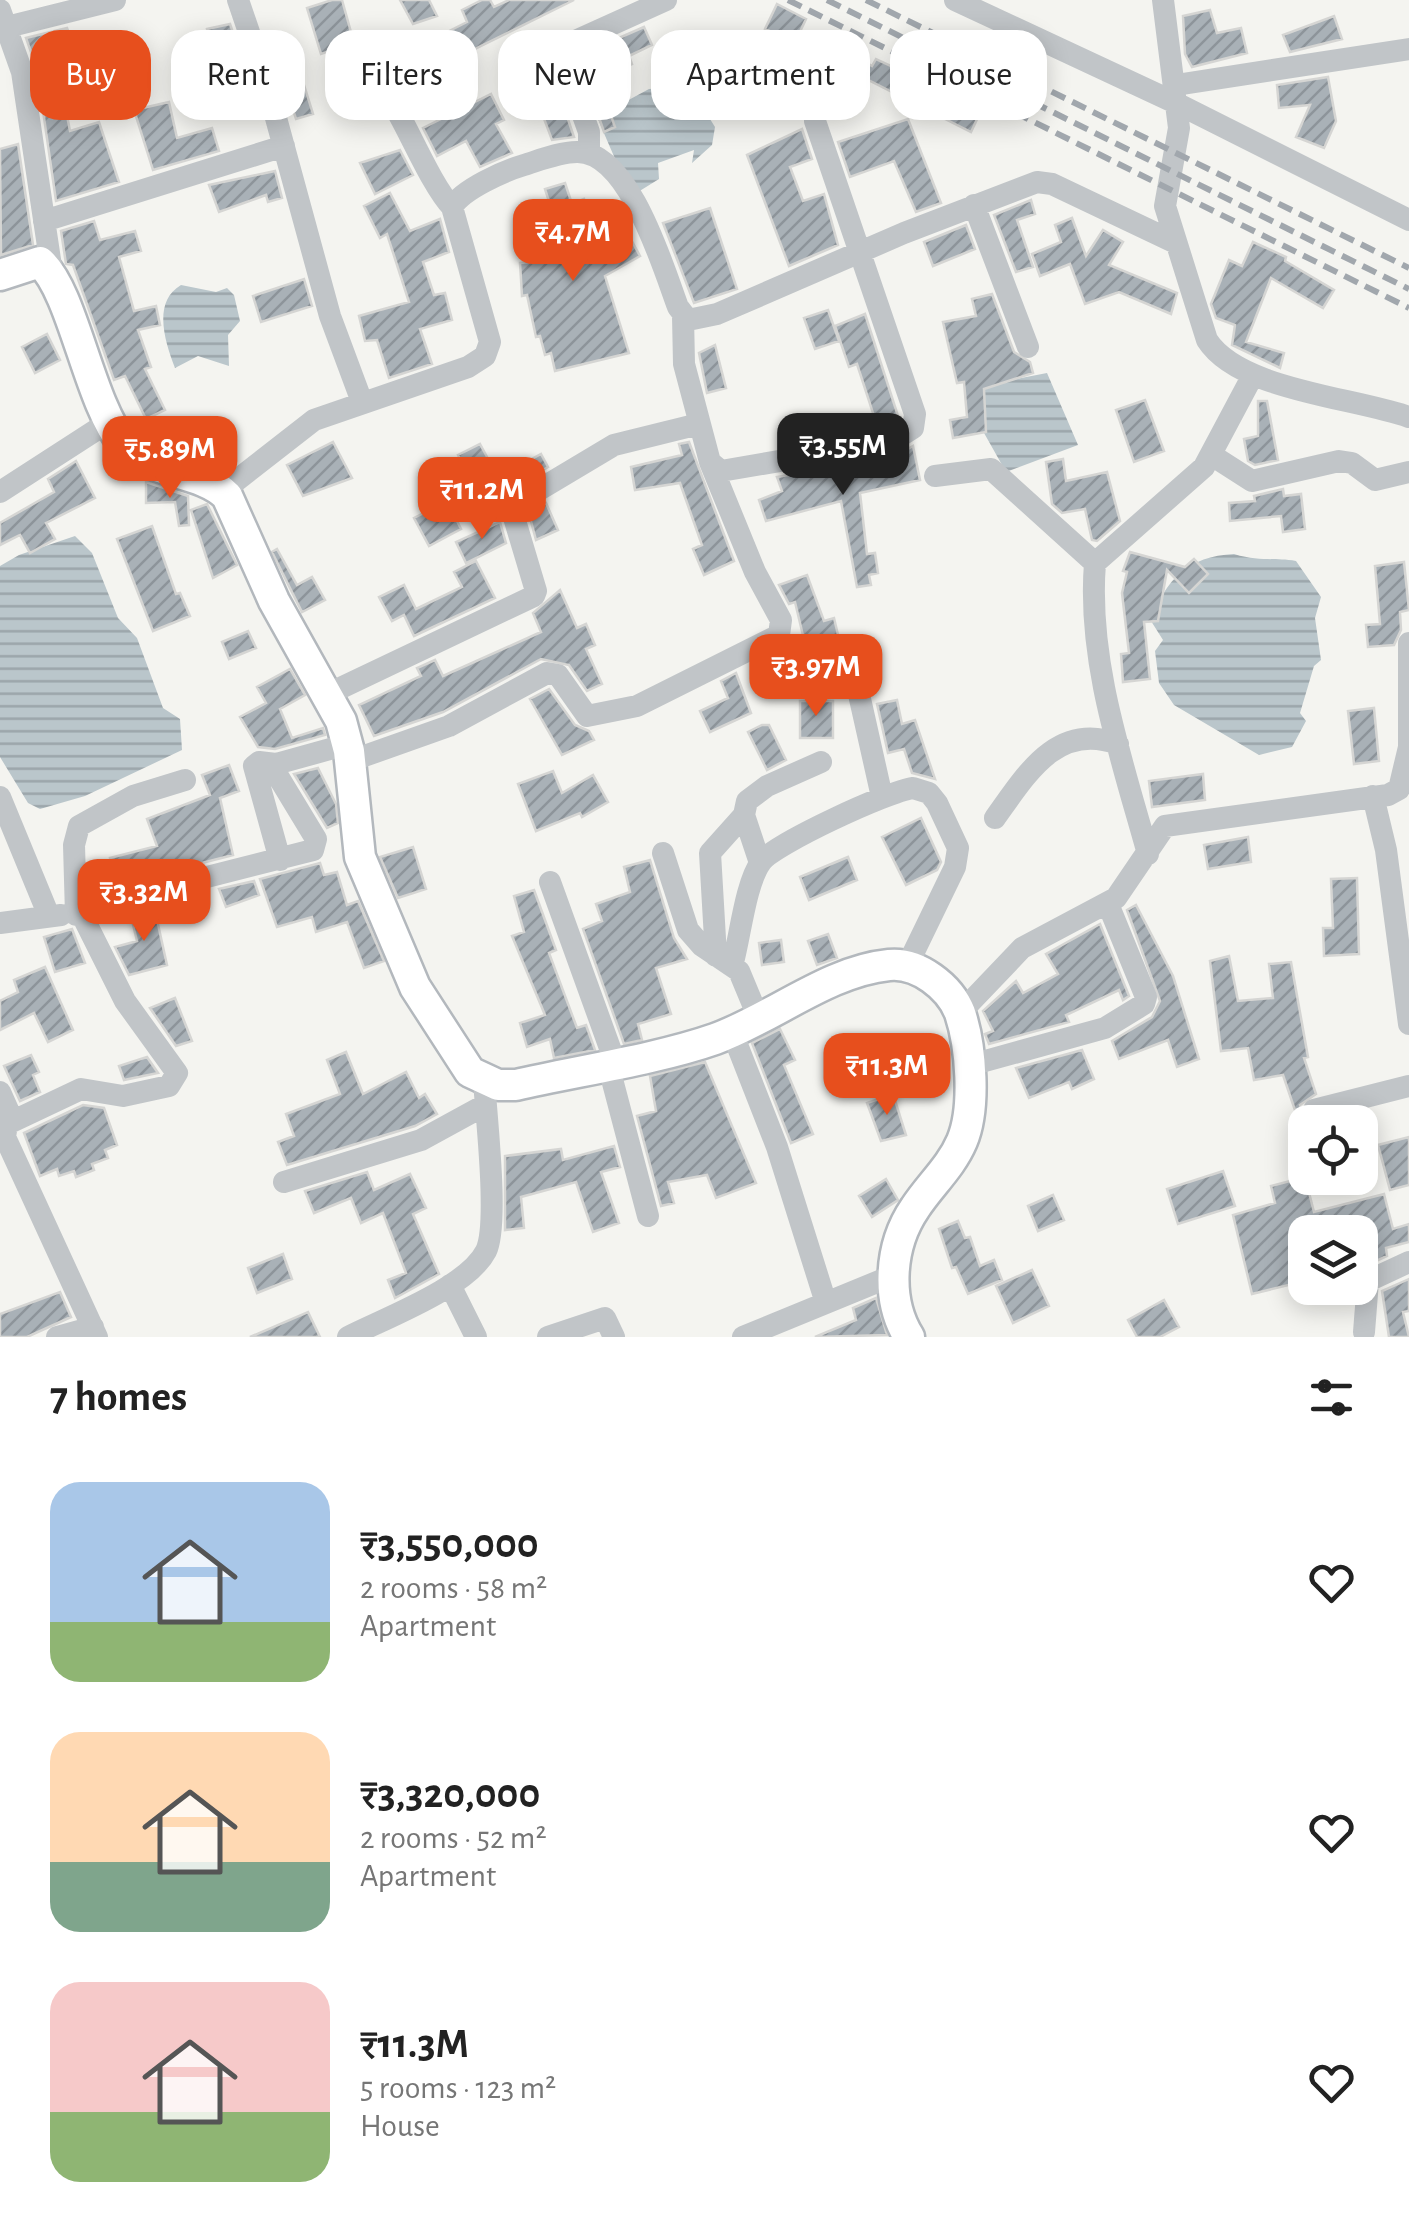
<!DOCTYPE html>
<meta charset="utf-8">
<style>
body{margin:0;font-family:"Alegreya Sans",sans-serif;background:#f6f6f6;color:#222;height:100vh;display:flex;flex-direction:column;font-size:38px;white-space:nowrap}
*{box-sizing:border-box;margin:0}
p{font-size:32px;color:#767676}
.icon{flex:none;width:55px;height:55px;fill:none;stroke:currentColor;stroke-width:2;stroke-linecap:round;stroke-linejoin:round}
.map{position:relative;height:1337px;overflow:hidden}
.drawer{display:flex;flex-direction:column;background:#fff;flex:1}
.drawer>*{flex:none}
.banner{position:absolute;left:30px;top:30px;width:1350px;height:90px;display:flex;gap:20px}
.tools{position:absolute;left:1288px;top:1105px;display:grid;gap:20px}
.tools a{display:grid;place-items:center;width:90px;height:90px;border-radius:20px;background:#fff;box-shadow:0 5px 25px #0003;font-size:50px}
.price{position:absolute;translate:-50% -85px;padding:0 22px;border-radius:20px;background:#e74f1d;color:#fff;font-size:32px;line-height:65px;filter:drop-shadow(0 2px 5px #0008)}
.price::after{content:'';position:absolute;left:50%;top:60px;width:30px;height:22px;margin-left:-15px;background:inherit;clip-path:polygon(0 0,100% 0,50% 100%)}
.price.selected{background:#222;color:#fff}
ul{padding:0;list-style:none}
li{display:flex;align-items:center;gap:30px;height:250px;padding:0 50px}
li span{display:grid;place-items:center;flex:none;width:280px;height:200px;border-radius:30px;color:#555}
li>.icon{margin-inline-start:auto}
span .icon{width:120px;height:120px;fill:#fffc;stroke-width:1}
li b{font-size:42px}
h2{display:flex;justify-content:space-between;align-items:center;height:120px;padding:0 50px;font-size:42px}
.pill{padding:0 35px;border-radius:30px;background:#fff;box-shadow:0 5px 25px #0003;font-size:35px;line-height:90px}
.pill.selected{background:#e74f1d;color:#fff}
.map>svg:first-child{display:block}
</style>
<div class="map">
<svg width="1409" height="1337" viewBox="0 0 1409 1337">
<defs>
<pattern id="water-rules" width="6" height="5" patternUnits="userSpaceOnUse" patternTransform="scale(2.5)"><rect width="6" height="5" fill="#bac6cb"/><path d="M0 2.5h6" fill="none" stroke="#9ba5aa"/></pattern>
<pattern id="building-hatch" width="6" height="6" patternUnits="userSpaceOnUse" patternTransform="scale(2.5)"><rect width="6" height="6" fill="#a9b1b7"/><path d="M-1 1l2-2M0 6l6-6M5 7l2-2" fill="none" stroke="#8d949a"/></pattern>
</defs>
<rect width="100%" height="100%" fill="#f4f4f0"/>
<path fill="url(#water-rules)" d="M674,87L700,103L715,127L712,145L692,163L694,150L658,163L659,179L638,192L619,168L597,117L649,89Z
M181,285L216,292L227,288L234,295L240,321L228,335L229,366L198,356L175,368C165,342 152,302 181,285Z
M1047,373L1078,445L1006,472L966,401L989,384Z
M75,536L92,553L118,618L137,638L163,708L180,719L182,750L85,796L40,809L28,803L0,757V566L19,555Z
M1234,554C1260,562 1271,557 1296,561L1321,597L1315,618L1321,660L1314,666L1300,713L1306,721L1292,747L1259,755L1174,705L1159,683L1155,651L1163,640L1151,621C1165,580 1188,556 1234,554Z"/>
<path fill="url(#building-hatch)" stroke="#d5d5d3" stroke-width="2.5" d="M332,0H342L354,43L321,54L307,8Z
M400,0H429L437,16L413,24Z
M482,0H490L494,7L509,0H574L418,77L416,73L396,84H382L374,69L467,22L462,10Z
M777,4L806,19L798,36L802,46L765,29Z
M1210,10L1217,33L1241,28L1247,53L1192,67L1185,54L1183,16Z
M1334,16L1342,39L1290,52L1283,35Z
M230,24L248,76L220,84L207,29Z
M644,27L652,45L629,56L632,64L598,79L615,127L604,132L578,56Z
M67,28L81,67L59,75L70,131L99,122L119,182L56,201L37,69L26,38Z
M787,43L801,60L738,113L725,100Z
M840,47L872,66L876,59L958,97L955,104L979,115L971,132L831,61Z
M1328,77L1336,121L1324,148L1296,137L1310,105L1279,108L1277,85Z
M556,84L574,137L552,140L534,92Z
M304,85L313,114L296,119L287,91Z
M491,94L504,120L496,124L512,153L480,167L466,141L437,156L423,128Z
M169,102L177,138L212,128L219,151L153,170L134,110Z
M908,119L941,203L916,212L894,161L850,177L838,142Z
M802,129L812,159L790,167L803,201L824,194L838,245L789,266L747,155Z
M18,144L33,245L1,255L0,149Z
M400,150L413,175L375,194L360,163Z
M275,171L282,198L268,202L266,195L219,212L209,185Z
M565,183L572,204L584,199L605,249L629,236L640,256L605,276L629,353L555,371L551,353L545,355L540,336L536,337L527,295L522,296L520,263L533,262L520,234L554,217L545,189Z
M390,193L410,231L440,219L449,252L423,262L434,295L445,293L452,320L420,329L432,364L389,378L377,340L365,341L359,316L409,302L387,234L380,238L364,206Z
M1031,200L1035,214L1017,220L1033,267L1016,272L994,215Z
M710,208L737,289L694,303L663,223Z
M1072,218L1086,256L1103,230L1123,242L1109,265L1177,293L1171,314L1119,292L1085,304L1070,264L1040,276L1032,254L1061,242L1055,225Z
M94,221L100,240L135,231L141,251L119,257L134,311L156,306L160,325L138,330L151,367L145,369L165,410L146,419L125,376L114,380L73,265L66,264L61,231Z
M966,225L975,249L933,266L924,242Z
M1253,242L1286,257L1285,261L1334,290L1323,308L1271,278L1246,342L1284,353L1280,368L1232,345L1235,325L1216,318L1211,304L1229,260L1242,266Z
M304,279L312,306L261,322L253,296Z
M992,294L1014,352L1030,362L1033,373L984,389L986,432L953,438L950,420L967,417L964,382L957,383L943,322L976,316L972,299Z
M828,310L839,341L815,349L804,318Z
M865,314L899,419L886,428L846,434L844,426L874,419L873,413L857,364L849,367L835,326Z
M47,334L60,360L35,373L22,347Z
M715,345L726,388L707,393L699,353Z
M1145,400L1164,451L1134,462L1116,410Z
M1258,401H1267L1278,460L1255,465L1248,461L1244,439L1258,436Z
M205,422L210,452L188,456L165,449L161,431Z
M333,442L352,478L303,496L287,465Z
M689,442L734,561L704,575L693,549L702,545L680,483L635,490L631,467L682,455L679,444Z
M480,444L493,468L471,480L458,455Z
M913,446L920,480L860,493L867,554L875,553L878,573L869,575L871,585L857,587L841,501L766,521L759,500L782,491L777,477L894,457Z
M541,454L548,467L514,487L506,473Z
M1063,459L1066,481L1107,472L1120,521L1097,541L1092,540L1085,509L1062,513L1052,504L1046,462Z
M76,461L95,498L46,523L55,539L30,553L20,535L0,545V523L54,492L48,479Z
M146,482L188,496L189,525L179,526L175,502L146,503Z
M1283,489L1284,496L1301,494L1305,529L1283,532L1281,516L1230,521L1229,503L1255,501L1254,496Z
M447,501L461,529L429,546L414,518Z
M546,503L558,530L536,540L529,514Z
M207,504L237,565L213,578L191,510Z
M500,522L506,543L466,563L456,542Z
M152,526L176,594L180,593L190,616L153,631L117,539Z
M277,549L297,585L312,577L325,600L302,612L272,552Z
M1130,552L1185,567L1194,559L1208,574L1189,593L1167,570L1158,621L1144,622L1150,679L1123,682L1121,654L1129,653L1122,593L1127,572L1123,571Z
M476,561L495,598L414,636L404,615L392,621L379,597L404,585L416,609L462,587L454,572Z
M1404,562L1409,610L1400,612L1401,630L1394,645L1368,647L1366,625L1380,624L1375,566Z
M807,575L824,621L834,618L839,639L806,648L795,602L789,604L779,585Z
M560,590L577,628L586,624L595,645L586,649L602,684L587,691L569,665L541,659L443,712L374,736L359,705L421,676L417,668L435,660L443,676L541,632L533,613Z
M248,631L256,648L229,659L222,642Z
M290,669L305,695L280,709L292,738L323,728L325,735L275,749L258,747L240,717L266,703L257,687Z
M736,673L751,713L710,732L700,711L728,698L721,681Z
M549,689L575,725L589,731L594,740L562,755L530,699Z
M897,700L902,724L915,720L935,779L912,773L904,749L888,753L877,704Z
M800,701H833V738H800Z
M1374,708L1379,761L1354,764L1348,711Z
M762,725H769L786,760L767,770L748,732Z
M229,765L239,791L220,798L233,855L116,885L110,858L157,846L147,819L210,795L202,775Z
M318,768L336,804L338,823L327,828L294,774Z
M553,771L562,793L593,775L608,802L582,817L580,813L536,831L518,784Z
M1203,774L1205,800L1152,807L1149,781Z
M921,818L941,862L937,870L906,885L882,837Z
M1248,837L1251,862L1208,869L1204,845Z
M413,847L426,889L398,898L380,857Z
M848,857L857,880L809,900L800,877Z
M650,860L674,938L687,959L656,968L671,1014L638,1024L642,1040L624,1044L583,929L602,921L596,904L630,892L624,867Z
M320,863L324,875L337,872L347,905L358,901L384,961L364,968L347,922L316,932L312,917L277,927L260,879Z
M1357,878L1359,954L1324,956L1323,928H1333L1331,879Z
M254,881L259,895L226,907L219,889Z
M534,890L556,950L549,953L577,1028L586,1025L595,1050L554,1058L550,1039L527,1047L520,1023L545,1015L512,936L524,932L514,896Z
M1136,905L1173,976L1199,1059L1177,1067L1168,1040L1119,1059L1112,1041L1152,1017L1160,1001L1127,910Z
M154,906L167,965L129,975L115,947L137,941L130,912Z
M1100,924L1129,996L1123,1000L1119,990L1066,1015L1069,1022L989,1044L985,1034L993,1031L983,1011L1016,981L1023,993L1058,974L1046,954Z
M72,929L85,963L55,972L44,937Z
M828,934L837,958L817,965L808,941Z
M781,940L784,962L762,965L759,943Z
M1229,956L1238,1001L1273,998L1269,964L1291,962L1308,1057L1304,1058L1316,1094L1300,1105L1306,1122H1299L1283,1075L1254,1080L1248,1048L1221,1051L1210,961Z
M45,967L73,1030L48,1042L34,1013L0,1030V1001L18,992L14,980Z
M175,998L192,1041L176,1046L150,1008Z
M780,1029L795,1060L784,1065L813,1134L791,1143L752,1043Z
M1082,1050L1094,1079L1072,1089L1069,1082L1029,1098L1016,1068Z
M346,1052L363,1094L406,1072L419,1098L425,1094L437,1114L415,1126L287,1165L278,1142L294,1136L286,1114L340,1094L327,1060Z
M31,1055L39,1072L33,1075L40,1092L20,1101L4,1066Z
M147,1057L158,1073L124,1080L119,1066Z
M705,1062L756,1183L716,1198L707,1175L668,1182L674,1203L661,1206L637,1116L656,1111L650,1076Z
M893,1094L906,1135L881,1141L867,1103Z
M83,1105L104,1108L117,1145L105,1150L108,1158L92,1164L94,1170L76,1177L74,1171L59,1176L57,1169L40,1176L24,1133Z
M1409,1137V1185L1390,1190L1378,1145Z
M614,1146L620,1167L601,1172L619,1223L593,1232L576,1182L521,1197L524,1228L505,1230V1156L561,1149L563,1160Z
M1223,1171L1235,1206L1178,1224L1167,1189Z
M367,1172L374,1190L410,1174L426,1208L413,1214L439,1274L395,1298L388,1280L406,1273L383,1213L361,1223L351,1198L314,1213L305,1191Z
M1305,1177L1314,1212L1384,1194L1393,1229L1409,1224V1242L1386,1248L1387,1256L1361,1268L1360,1232H1305V1281L1252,1294L1233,1215L1275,1203L1271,1186Z
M886,1179L898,1200L872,1217L859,1196Z
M1053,1195L1064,1220L1038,1231L1028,1206Z
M958,1221L965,1238L970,1237L980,1266L994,1260L1002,1280L968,1294L956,1267L952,1268L939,1229Z
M283,1254L292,1279L257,1293L248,1268Z
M1032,1270L1049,1306L1013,1323L996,1286Z
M1409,1279V1311L1403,1312L1409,1337H1389L1382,1291Z
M60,1292L71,1317L27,1337H0V1314Z
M876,1298L887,1335L815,1337L856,1320L853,1308Z
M1164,1300L1179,1327L1160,1337H1137L1128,1320Z
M308,1312L320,1337H250Z"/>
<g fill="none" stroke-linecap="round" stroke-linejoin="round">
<defs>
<path id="secondary" d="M0,275L40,262C74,293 88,401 124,445C147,475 200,469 227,496L274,601L341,721L349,751L360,857L415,987L470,1072L498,1085H516C577,1071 658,1059 715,1039C773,1018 828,971 889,965C918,962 950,987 960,1013C971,1046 976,1108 962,1141C951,1167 930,1185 915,1208C889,1246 886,1300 909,1337"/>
</defs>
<use href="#secondary" stroke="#b3b8bd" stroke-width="35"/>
<path stroke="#c1c5c8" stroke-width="22" d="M238,0L267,85L330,316L362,402
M955,0L1178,104L1409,220
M1163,0L1179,128L1165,206L1207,340C1239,390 1352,397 1409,417
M0,10L22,72L52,273
M7,27L115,0
M1176,85L1409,49
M389,97C408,127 431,185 452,207
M589,154V132L562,57V47L666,0
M974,205L1028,347
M44,221L284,146
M683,316L684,364L710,462L721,471L891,442L913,428L915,414L815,121
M1213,456L1252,481L1339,461L1352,463L1375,480L1409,472
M935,476L991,469L1095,563
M223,491L314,420L468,367L485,356L490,342L452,207C463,189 504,171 524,165C540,160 560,152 577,152C629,151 663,267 678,307L688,320L717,314L904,233L1037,182L1052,184L1174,242
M0,492L110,421
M856,681L882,797
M328,694L534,596L536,591L513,514L517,503L614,445L699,424
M350,761L449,726L547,673L558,675L587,716L637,706L779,635L781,620L755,572L710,462
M276,764L259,762L254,766L280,860
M1373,796L1386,850L1409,1024
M0,797L49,916
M995,818C1026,775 1057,721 1118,744
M663,853L688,930L702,946L739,971L759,1019
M1148,854C1122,760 1087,661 1095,563L1204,467L1253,375
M760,863L744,815L747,801L767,786L821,762
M550,882L615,1062
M76,915L74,845L79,826L133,796L185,780
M0,923L61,915
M716,956L710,853L744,815
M732,966C740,939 745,884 761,862C774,844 889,791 913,788L929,793L937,803L958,848L955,867L907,966
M960,1013L1022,948L1116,898L1165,826L1388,795L1399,789L1409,747V643
M732,1032L777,1147L826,1303
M608,1064L648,1216
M967,1066L1105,1028L1144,1004L1146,997L1108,904
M0,1092L12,1119
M1314,1110L1409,1086
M284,1182L421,1140L485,1105
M450,1285L476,1337
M1364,1332L1368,1281L1409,1262
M57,1337L93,1327
M97,1337L5,1137L7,1124L81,1089L123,1096L169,1086L177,1073L125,1001L82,915L93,906L313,850L316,839L276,773V764L348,744
M348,1337C385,1318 467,1288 486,1251C499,1224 486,1115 484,1080
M548,1337L605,1318L614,1337
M743,1337L894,1275"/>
<use href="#secondary" stroke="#fff" stroke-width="30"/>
<path stroke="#a1a7ad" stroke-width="6" stroke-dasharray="15 8" stroke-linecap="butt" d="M788,0L1409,308
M827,0L1409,289
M866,0L1409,268"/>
</g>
</svg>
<div class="tools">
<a><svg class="icon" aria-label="locate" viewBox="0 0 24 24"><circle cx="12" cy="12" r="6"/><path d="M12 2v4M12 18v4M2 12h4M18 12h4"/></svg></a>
<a><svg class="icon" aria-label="layers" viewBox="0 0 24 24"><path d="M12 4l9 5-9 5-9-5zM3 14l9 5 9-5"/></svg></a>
</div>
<b class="price" style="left:573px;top:284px">₹4.7M</b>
<b class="price selected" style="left:843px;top:498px">₹3.55M</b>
<b class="price" style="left:170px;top:501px">₹5.89M</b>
<b class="price" style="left:482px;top:542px">₹11.2M</b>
<b class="price" style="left:816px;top:719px">₹3.97M</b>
<b class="price" style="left:144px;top:944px">₹3.32M</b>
<b class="price" style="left:887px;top:1118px">₹11.3M</b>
<div class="banner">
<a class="pill selected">Buy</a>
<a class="pill">Rent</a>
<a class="pill">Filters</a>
<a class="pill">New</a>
<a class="pill">Apartment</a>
<a class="pill">House</a>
</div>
</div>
<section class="drawer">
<h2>7 homes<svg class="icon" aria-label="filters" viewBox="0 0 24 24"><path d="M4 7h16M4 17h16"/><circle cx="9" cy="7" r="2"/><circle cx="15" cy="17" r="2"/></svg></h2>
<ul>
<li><span style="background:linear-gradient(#a9c7e8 70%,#8fb573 0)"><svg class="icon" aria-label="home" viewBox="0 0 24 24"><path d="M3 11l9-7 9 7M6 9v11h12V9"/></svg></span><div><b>₹3,550,000</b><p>2 rooms · 58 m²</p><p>Apartment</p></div><svg class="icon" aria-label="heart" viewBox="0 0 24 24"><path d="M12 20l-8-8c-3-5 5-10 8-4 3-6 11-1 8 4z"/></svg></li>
<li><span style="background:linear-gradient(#ffd9b3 65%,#7fa58c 0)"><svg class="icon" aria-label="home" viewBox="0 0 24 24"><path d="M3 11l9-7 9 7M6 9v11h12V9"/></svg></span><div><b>₹3,320,000</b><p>2 rooms · 52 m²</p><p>Apartment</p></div><svg class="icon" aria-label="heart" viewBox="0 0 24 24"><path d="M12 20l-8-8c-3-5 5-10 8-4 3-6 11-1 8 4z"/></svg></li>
<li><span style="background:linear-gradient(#f6c9c9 65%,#8fb573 0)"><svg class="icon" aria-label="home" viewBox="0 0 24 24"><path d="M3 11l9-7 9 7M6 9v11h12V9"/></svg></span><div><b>₹11.3M</b><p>5 rooms · 123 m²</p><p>House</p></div><svg class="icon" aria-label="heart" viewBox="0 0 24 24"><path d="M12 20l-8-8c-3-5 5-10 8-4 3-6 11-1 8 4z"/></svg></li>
</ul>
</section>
